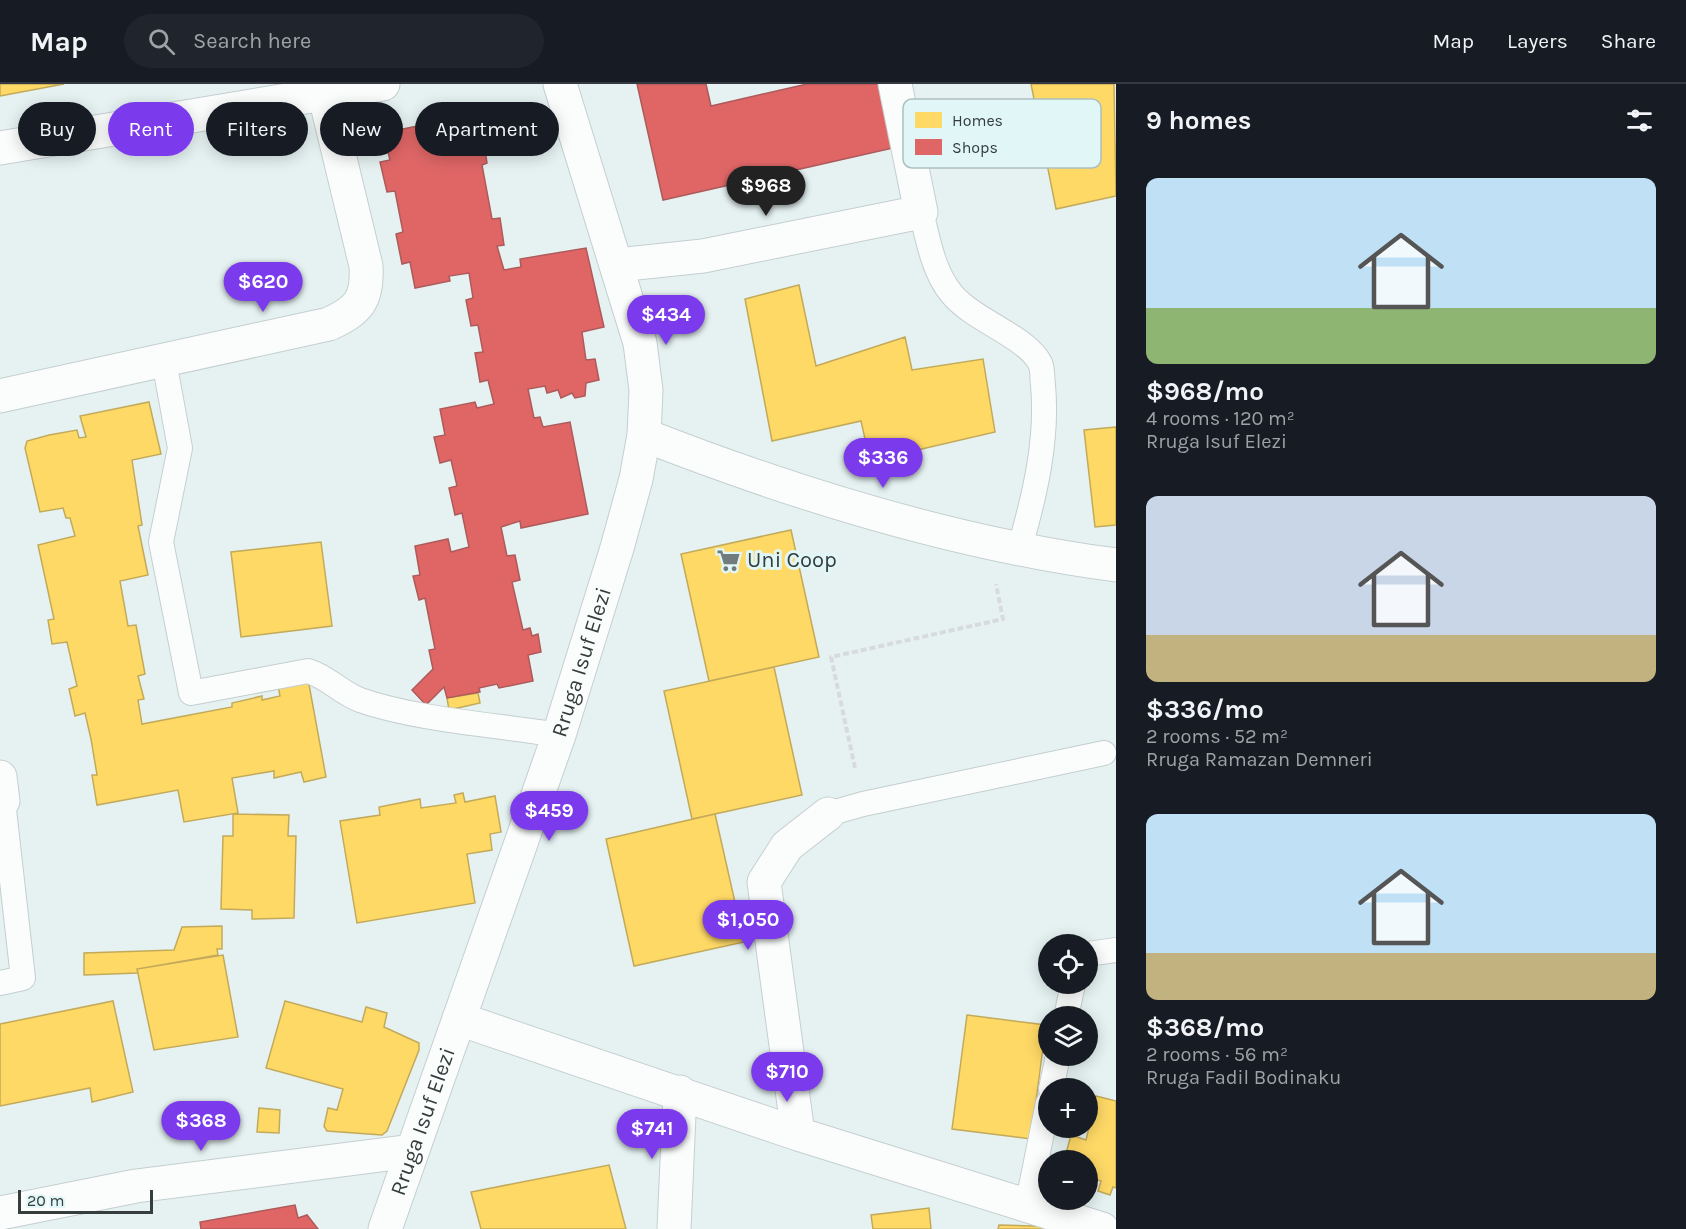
<!DOCTYPE html>
<meta charset="utf-8">
<style>
body{margin:0;font-family:Karla,sans-serif;background:#20242c;color:#f1f3f6;height:100vh;display:flex;flex-direction:column;font-size:22px;white-space:nowrap}
*{box-sizing:border-box;margin:0}
p{font-size:20px;color:#9ea1a6}
.icon{flex:none;width:33px;height:33px;fill:none;stroke:currentColor;stroke-width:2;stroke-linecap:round;stroke-linejoin:round}
.map{position:relative;flex:1;overflow:hidden}
.panel{display:flex;flex-direction:column;background:#171b24;width:570px}
.panel>*{flex:none}
.guide{position:absolute;left:18px;top:18px;width:570px;height:54px;display:flex;gap:12px}
.buttons{position:absolute;left:1038px;top:850px;display:grid;gap:12px}
.buttons a{display:grid;place-items:center;width:60px;height:60px;border-radius:50%;background:#171b24;box-shadow:0 3px 15px #0003;font-size:30px}
.scale{position:absolute;left:18px;bottom:15px;width:135px;box-sizing:border-box;padding-left:6px;border:3px solid #353d3d;border-top:0;font-size:16px;line-height:21px;white-space:nowrap;color:#353d3d;-webkit-text-stroke:4px #e1f7f7;paint-order:stroke}
.price{position:absolute;translate:-50% -51px;padding:0 14px;border-radius:21px;background:#7c3aed;color:#fff;font-size:20px;line-height:39px;filter:drop-shadow(0 2px 3px #0008)}
.price::after{content:'';position:absolute;left:50%;top:36px;width:18px;height:14px;margin-left:-9px;background:inherit;clip-path:polygon(0 0,100% 0,50% 100%)}
.price.on{background:#222;color:#fff}
ul{padding:0;list-style:none}
li{display:grid;align-content:center;gap:12px;height:318px;padding:0 30px}
li span{display:grid;place-items:center;height:186px;border-radius:12px;color:#555}
li>.icon{margin-inline-start:auto}
span .icon{width:108px;height:108px;fill:#fffc;stroke-width:1}
li b{font-size:26px}
h2{display:flex;justify-content:space-between;align-items:center;height:72px;padding:0 30px;font-size:26px}
.tag{padding:0 21px;border-radius:27px;background:#171b24;box-shadow:0 3px 15px #0003;font-size:21px;line-height:54px}
.tag.on{background:#7c3aed;color:#fff}
header{display:flex;align-items:center;gap:36px;box-sizing:border-box;height:84px;padding:0 30px;background:#171b24;border-bottom:2px solid #363941}
header strong{font-size:28px}
nav{display:flex;gap:33px;margin-inline-start:auto;font-size:21px}
.search{width:420px;height:54px;background:#20242c;display:flex;align-items:center;gap:15px;box-sizing:border-box;padding:0 21px;border-radius:33px;color:#9ea1a6;font-size:22px}
main{display:flex;flex:1;min-height:0}
.map>svg:first-child{display:block}
</style>
<header>
<strong>Map</strong>
<div class="search"><svg class="icon" aria-label="search" viewBox="0 0 24 24"><circle cx="10" cy="10" r="6"/><path d="M15 15l6 6"/></svg>Search here</div>
<nav><a>Map</a><a>Layers</a><a>Share</a></nav>
</header>
<main>
<div class="map">
<svg width="1116" height="1145" viewBox="0 0 1116 1145">
<rect width="100%" height="100%" fill="#e6f2f2"/>
<path fill="#ffd966" stroke="#c2aa5a" stroke-width="1.5" d="M0,0H64L0,12Z
M1031,0H1114L1116,112L1056,125Z
M799,201L816,282L905,253L912,286L983,275L995,348L870,377L861,337L772,357L745,215Z
M149,318L161,370L132,376L142,441L138,442L148,491L120,497L128,542L136,541L145,590L138,592L144,615L138,616L142,640L232,623V619L262,612V616L280,612L278,601L308,595L326,693L304,698L301,688L274,694V687L232,694L238,729L184,738L178,706L97,721L92,691H97L91,655L85,629L75,632L69,605L77,602L67,558L52,560L48,536L54,535L38,461L75,452L70,434H66L63,424L40,428L25,364L27,357L49,351L77,346L79,354L86,353L80,332Z
M1116,343V441L1095,443L1084,346Z
M791,446L819,573L709,597L681,470Z
M321,458L332,542L241,553L231,468Z
M774,583L802,711L692,735L664,607Z
M478,609L480,619L449,626L447,614Z
M463,709L465,718L495,712L501,748L490,750L492,766L467,770L475,819L357,839L340,737L380,731L379,723L420,715L421,724L456,719L454,711Z
M233,730L289,731L288,752H296L294,834L252,835V826L221,825L223,752H233Z
M715,730L744,858L634,882L606,755Z
M222,842V865H217L218,871L137,885L138,889L84,891V869L174,866L182,843Z
M223,871L238,953L154,966L137,885Z
M113,917L133,1008L92,1018L90,1004L0,1022V940Z
M285,917L362,938L366,923L387,929L384,943L419,959V966L387,1047L382,1051L327,1047L324,1042L328,1024L337,1026L343,1005L266,984Z
M967,931L1046,941L1031,1055L952,1045Z
M1096,1012L1116,1017V1104L1113,1103L1110,1111L1098,1107L1101,1097L1088,1093V1077H1064L1071,1051L1086,1056Z
M259,1024L280,1026L279,1049L257,1048Z
M609,1081L626,1145H481L471,1108Z
M929,1124L931,1145H873L871,1131Z
M999,1141L1066,1143V1145H998Z"/>
<path fill="#e06666" stroke="#ad5a5a" stroke-width="1.5" d="M637,0H706L711,22L807,0H878L893,64L663,116Z
M472,31L476,55L483,53L487,79L482,81L492,135L500,134L504,161L497,162L504,186L521,183L520,175L586,164L604,243L582,248L586,276L595,275L599,296L586,299L585,312L575,314L572,309L561,314L558,306L547,309L545,302L528,305L534,334L540,333L543,343L570,338L588,430L521,444L520,437L501,443L507,472L515,471L520,496L512,498L523,546L530,544L532,552L538,550L541,568L528,571L533,597L499,604L497,600L479,604L480,608L447,614L444,603L426,621L412,606L433,585L429,566L435,565L425,514L419,516L413,492L420,491L415,462L448,455L451,468L469,463L462,429L455,431L449,404L457,402L451,376L440,379L434,353L445,351L440,325L475,318L477,324L494,320L488,296L480,298L475,269L483,268L478,241L471,242L466,216L473,214L469,189L449,192L450,197L415,204L410,178L402,180L396,150L403,148L395,107L387,108L380,78L390,76L383,49Z
M295,1121L298,1134L307,1131L318,1145H201L200,1138Z"/>
<g fill="none" stroke-linecap="round" stroke-linejoin="round">
<defs>
<path id="lane" d="M921,128C928,155 933,187 951,209C972,236 1026,252 1040,279C1043,285 1042,295 1043,301C1048,356 1035,410 1020,463
M164,277L180,364L161,458L191,609L308,587C328,593 341,609 360,616C417,636 498,641 559,651
M0,717H3L23,894L0,899
M828,730L863,720L1104,669
M1088,870L1116,866
M1066,933L1073,900
M1051,1005L1058,972
M1027,1122L1048,1019"/>
<path id="street" d="M0,64L383,0
M617,181L703,172L921,128L895,0
M0,312L329,240C359,226 368,216 366,182L322,0
M0,693L3,717
M459,935L798,1050L1102,1145
M798,1050L764,798L787,762L828,730
M0,1129L136,1102L412,1067
M674,1145L680,1008"/>
<g id="secondary">
<path d="M644,351C795,410 955,460 1116,481"/>
<path id="s1" d="M385,1145L559,651L617,464L636,395L644,351L646,306L640,259L560,0"/>
</g>
</defs>
<use href="#lane" stroke="#c5cece" stroke-width="26"/>
<use href="#street" stroke="#c5cece" stroke-width="35"/>
<use href="#secondary" stroke="#c5cece" stroke-width="35"/>
<path stroke="#d8dbdb" stroke-width="4" stroke-dasharray="6 3" stroke-linecap="butt" d="M855,684L831,573L1003,535L996,500"/>
<use href="#lane" stroke="#fbfdfd" stroke-width="24"/>
<use href="#street" stroke="#fbfdfd" stroke-width="33"/>
<use href="#secondary" stroke="#fbfdfd" stroke-width="33"/>
</g>
<defs>
<symbol id="supermarket-bare" viewBox="-9 -9 18 18"><path d="M-6-5.5h2.5l.6 2H6L4.5 2H-2.5L-4.4-4H-6ZM-1.5 3.2a1.3 1.3 0 1 0 .1 0ZM3 3.2a1.3 1.3 0 1 0 .1 0Z" fill="#737c7c" stroke="#e1f7f7" stroke-width="2.5" paint-order="stroke"/></symbol>
</defs>
<g fill-rule="evenodd">
<use href="#supermarket-bare" x="712" y="460" width="33" height="33"/>
</g>
<g text-anchor="middle" dominant-baseline="central" stroke-width="6" stroke-linejoin="round" paint-order="stroke">
<g font-size="22" fill="#353d3d" stroke="#e1f7f7" text-anchor="start">
<text x="747" y="476">Uni Coop</text>
</g>
<g font-size="22" fill="#353d3d" stroke="#e1f7f7">
<text stroke="none"><textPath href="#s1" startOffset="600">Rruga Isuf Elezi</textPath></text>
<text stroke="none"><textPath href="#s1" startOffset="114">Rruga Isuf Elezi</textPath></text>
</g>
</g>
<rect x="903" y="15" width="198" height="69" rx="9" fill="#e1f7f7" stroke="#adbfbf" stroke-width="1.5"/>
<rect x="915" y="28" width="27" height="16" fill="#ffd966"/>
<rect x="915" y="55" width="27" height="16" fill="#e06666"/>
<g font-size="16" fill="#353d3d">
<text x="952" y="42">Homes</text>
<text x="952" y="69">Shops</text>
</g>
</svg>
<div class="buttons">
<a><svg class="icon" aria-label="locate" viewBox="0 0 24 24"><circle cx="12" cy="12" r="6"/><path d="M12 2v4M12 18v4M2 12h4M18 12h4"/></svg></a>
<a><svg class="icon" aria-label="layers" viewBox="0 0 24 24"><path d="M12 4l9 5-9 5-9-5zM3 14l9 5 9-5"/></svg></a>
<a>+</a>
<a>−</a>
</div>
<div class="scale">20 m</div>
<b class="price on" style="left:766px;top:133px">$968</b>
<b class="price" style="left:263px;top:229px">$620</b>
<b class="price" style="left:666px;top:262px">$434</b>
<b class="price" style="left:883px;top:405px">$336</b>
<b class="price" style="left:549px;top:758px">$459</b>
<b class="price" style="left:748px;top:867px">$1,050</b>
<b class="price" style="left:787px;top:1019px">$710</b>
<b class="price" style="left:201px;top:1068px">$368</b>
<b class="price" style="left:652px;top:1076px">$741</b>
<div class="guide">
<a class="tag">Buy</a>
<a class="tag on">Rent</a>
<a class="tag">Filters</a>
<a class="tag">New</a>
<a class="tag">Apartment</a>
</div>
</div>
<section class="panel">
<h2>9 homes<svg class="icon" aria-label="filters" viewBox="0 0 24 24"><path d="M4 7h16M4 17h16"/><circle cx="9" cy="7" r="2"/><circle cx="15" cy="17" r="2"/></svg></h2>
<ul>
<li><span style="background:linear-gradient(#bfe0f5 70%,#8fb573 0)"><svg class="icon" aria-label="home" viewBox="0 0 24 24"><path d="M3 11l9-7 9 7M6 9v11h12V9"/></svg></span><div><b>$968/mo</b><p>4 rooms · 120 m²</p><p>Rruga Isuf Elezi</p></div></li>
<li><span style="background:linear-gradient(#c9d6e8 75%,#c2b280 0)"><svg class="icon" aria-label="home" viewBox="0 0 24 24"><path d="M3 11l9-7 9 7M6 9v11h12V9"/></svg></span><div><b>$336/mo</b><p>2 rooms · 52 m²</p><p>Rruga Ramazan Demneri</p></div></li>
<li><span style="background:linear-gradient(#bfe0f5 75%,#c2b280 0)"><svg class="icon" aria-label="home" viewBox="0 0 24 24"><path d="M3 11l9-7 9 7M6 9v11h12V9"/></svg></span><div><b>$368/mo</b><p>2 rooms · 56 m²</p><p>Rruga Fadil Bodinaku</p></div></li>
</ul>
</section>
</main>
